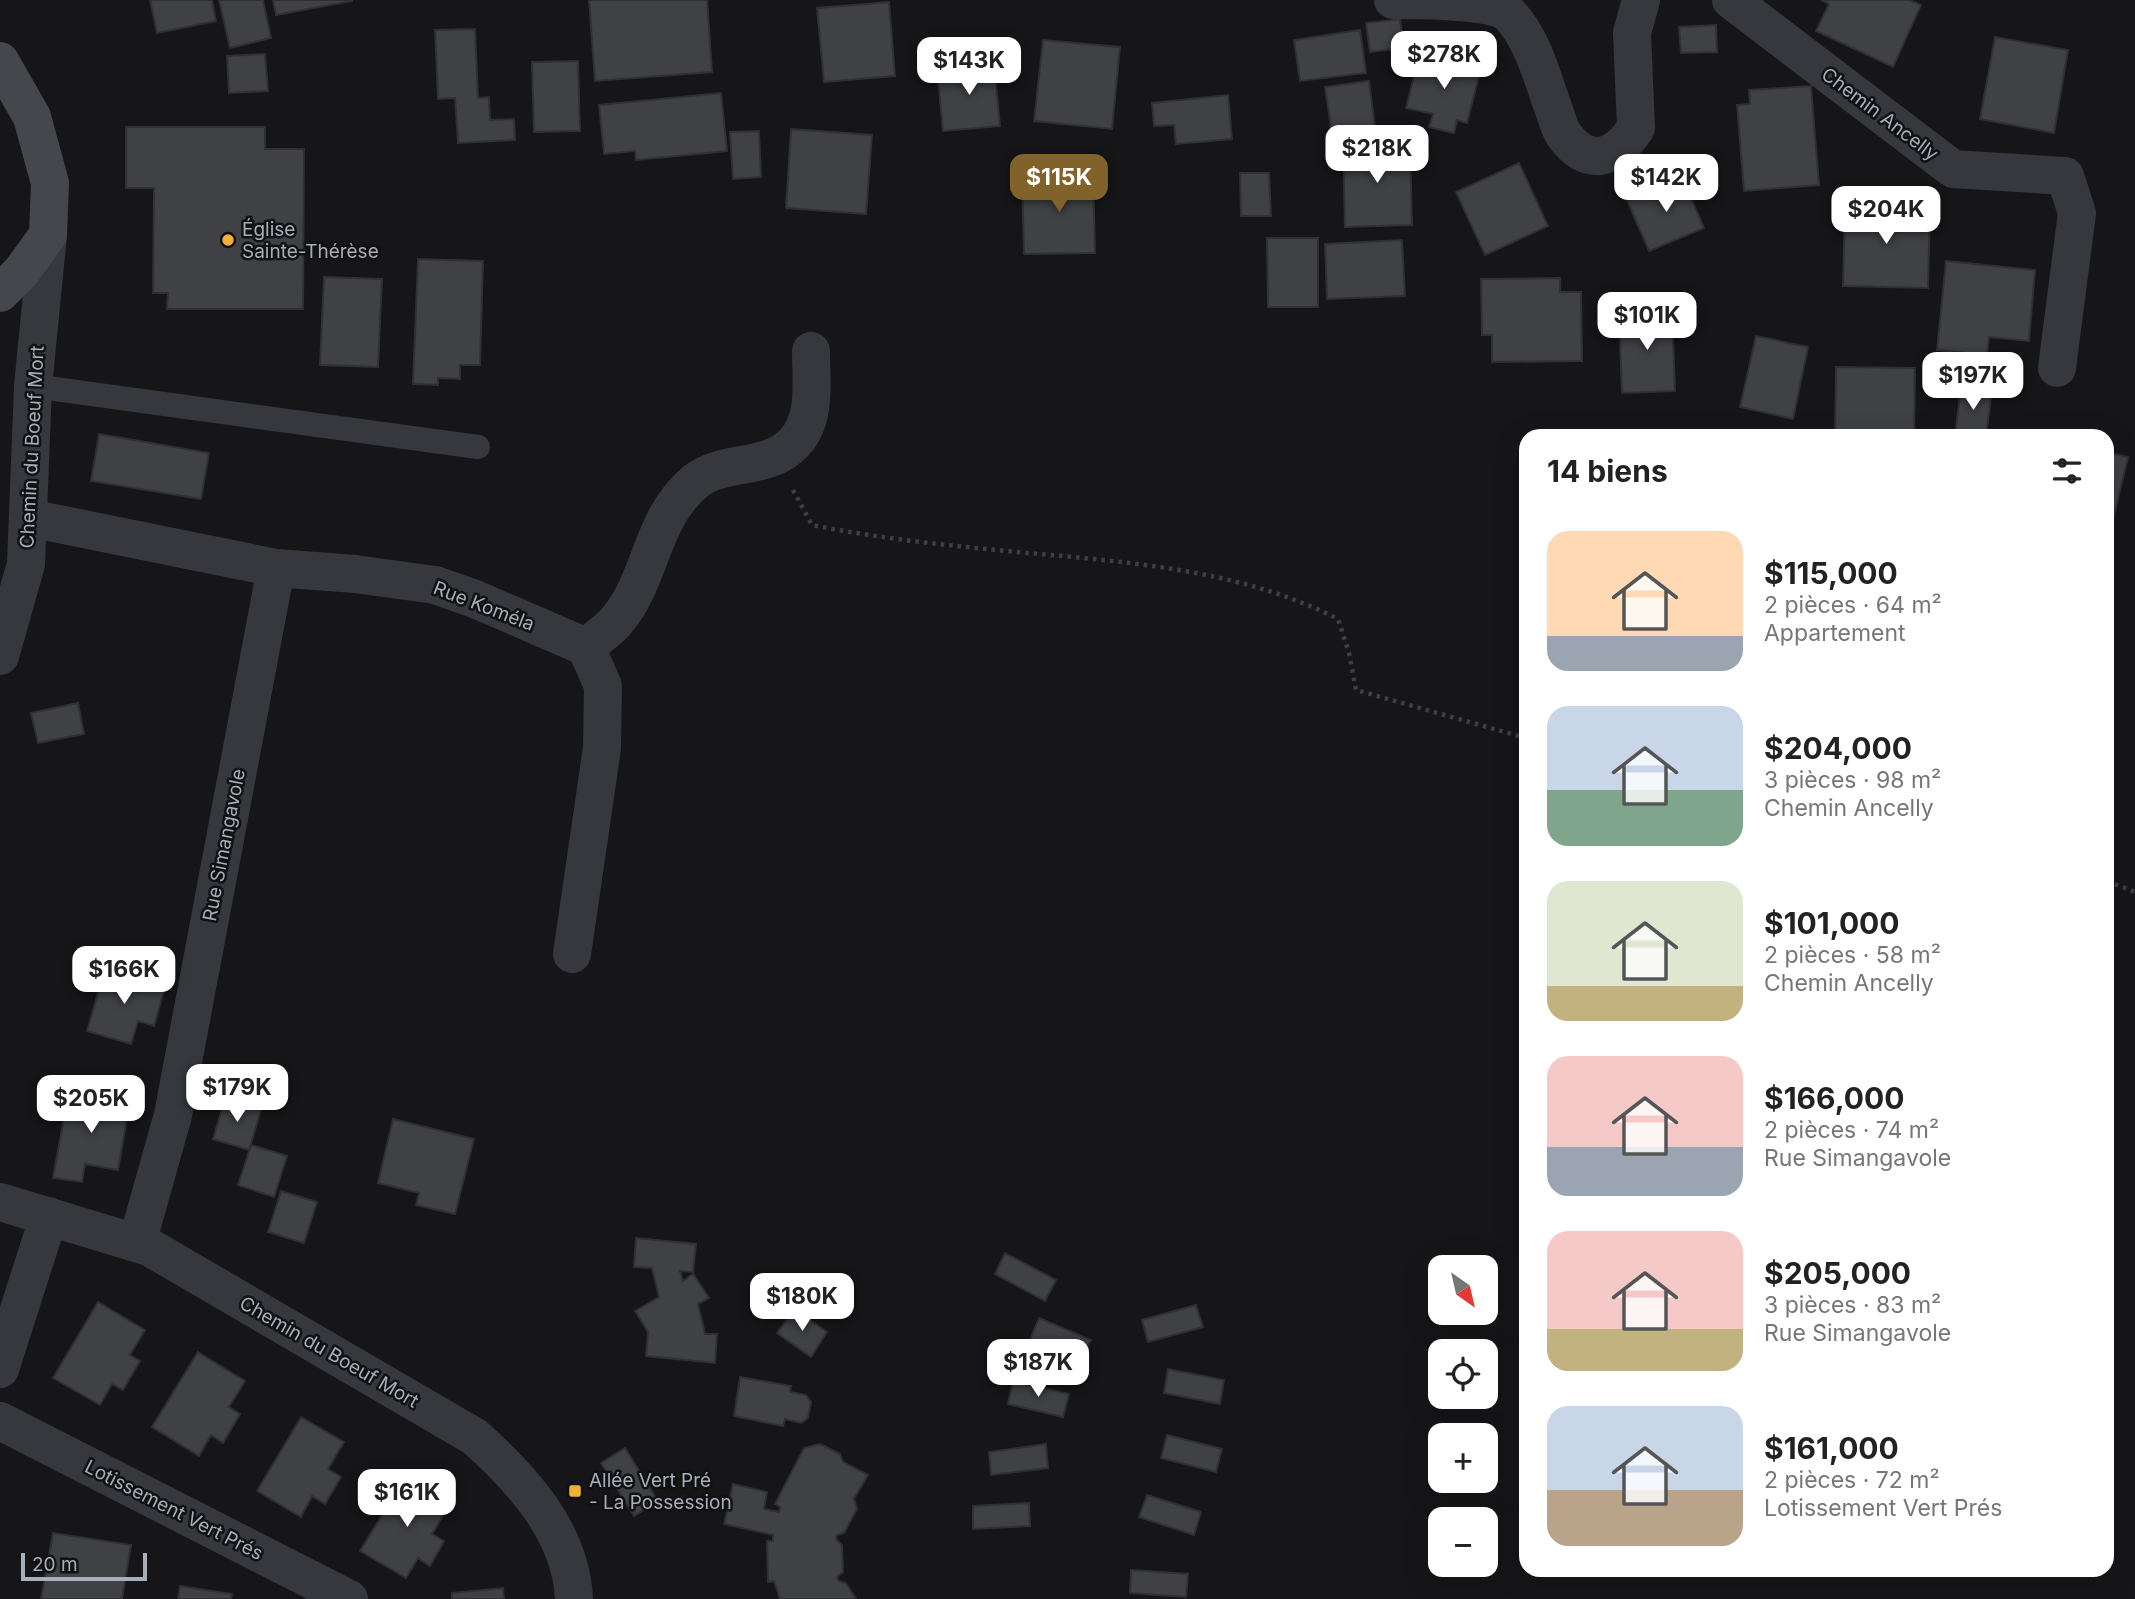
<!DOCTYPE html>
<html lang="fr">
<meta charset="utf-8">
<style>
body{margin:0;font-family:Inter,sans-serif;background:#f2f2f2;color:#222;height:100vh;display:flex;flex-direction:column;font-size:26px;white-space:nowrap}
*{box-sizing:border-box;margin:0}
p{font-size:23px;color:#767676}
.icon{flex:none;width:38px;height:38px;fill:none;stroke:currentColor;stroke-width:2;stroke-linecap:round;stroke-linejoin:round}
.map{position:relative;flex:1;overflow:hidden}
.sheet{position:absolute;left:1519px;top:429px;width:595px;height:1148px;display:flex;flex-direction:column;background:#fff;border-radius:21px;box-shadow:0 7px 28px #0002}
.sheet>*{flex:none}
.needle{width:46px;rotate:146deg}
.fabs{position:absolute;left:1428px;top:1255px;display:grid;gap:14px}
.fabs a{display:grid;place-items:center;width:70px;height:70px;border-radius:14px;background:#fff;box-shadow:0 7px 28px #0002;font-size:35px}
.scale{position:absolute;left:21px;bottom:18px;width:126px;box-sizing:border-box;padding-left:7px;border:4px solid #a8adb8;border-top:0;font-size:19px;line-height:24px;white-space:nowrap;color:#a8adb8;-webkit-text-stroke:5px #111113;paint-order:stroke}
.price{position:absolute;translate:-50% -60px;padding:0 16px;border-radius:14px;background:#fff;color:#222;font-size:23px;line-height:46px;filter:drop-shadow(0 2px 4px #0008)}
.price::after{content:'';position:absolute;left:50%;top:42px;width:21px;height:16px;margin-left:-10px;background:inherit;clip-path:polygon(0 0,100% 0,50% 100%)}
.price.active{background:#80622a;color:#fff}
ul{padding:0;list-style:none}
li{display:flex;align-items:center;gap:21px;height:175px;padding:0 28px}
li span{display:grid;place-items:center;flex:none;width:196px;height:140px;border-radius:21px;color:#555}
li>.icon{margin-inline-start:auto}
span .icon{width:84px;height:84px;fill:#fffc;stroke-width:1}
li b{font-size:30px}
h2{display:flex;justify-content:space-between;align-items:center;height:84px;padding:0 28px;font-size:30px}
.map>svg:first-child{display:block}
</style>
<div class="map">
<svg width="2135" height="1599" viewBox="0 0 2135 1599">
<rect width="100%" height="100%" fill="#161618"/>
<path fill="#404145" stroke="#303034" stroke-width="2" d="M150,0H212L216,21L157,33Z
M219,0H263L271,38L230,48Z
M273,0H352V1L276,15Z
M589,0H707L712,72L595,81Z
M1821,0H1909L1921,5L1893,67L1816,31L1829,4Z
M889,2L895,76L824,82L817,8Z
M1400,19L1404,48L1370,52L1366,23Z
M1716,25L1717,52L1681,53L1679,27Z
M475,29L478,98L489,97L490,120L514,119L515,140L458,143L455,98L438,99L435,30Z
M1360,30L1366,73L1300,81L1294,40Z
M1995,37L2068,50L2054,133L1980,119Z
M1043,40L1120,47L1112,129L1034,121Z
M1420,53L1481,68L1467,123L1457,120L1454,133L1429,127L1433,114L1406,108Z
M265,54L268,91L229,93L227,56Z
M578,61L580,131L534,132L532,62Z
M994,63L1000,126L943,131L937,68Z
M1369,81L1375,128L1332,134L1325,87Z
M1811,86L1819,185L1744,191L1737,105L1750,104L1749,90Z
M721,93L727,151L636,160L635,151L604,154L599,105Z
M1228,95L1232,139L1176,144L1174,125L1154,126L1152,103Z
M126,127H265V149H304L303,309H167L168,293H153L154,188H126Z
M791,129L872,135L866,214L786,208Z
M759,131L761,177L733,179L730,132Z
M1410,144L1412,225L1345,227L1343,145Z
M1519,163L1548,226L1485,255L1456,192Z
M1093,173L1095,253L1024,254L1022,175Z
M1240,173H1269L1271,216H1241Z
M1682,177L1704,228L1649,251L1627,200Z
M1845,204L1930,206L1928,288L1843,286Z
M1267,238H1318V307H1268Z
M1402,240L1405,296L1327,299L1325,244Z
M418,259L483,261L480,365H460V379L438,378V385L413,384Z
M1946,261L2035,270L2029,341L1989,337L1987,355L1937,350Z
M324,277L382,279L378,367L320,365Z
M1560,278V292H1581L1582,361L1492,362V335H1482L1481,279Z
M1672,311L1675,391L1622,393L1619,314Z
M1756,336L1808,347L1793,419L1740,407Z
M1836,367L1915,368L1914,436H1835Z
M1961,386L1992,390L1986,436H1955Z
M99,434L209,453L201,499L91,481Z
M2107,452L2128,457L2112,524L2107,522Z
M78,703L84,734L38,743L31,713Z
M105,969L165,987L154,1026L138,1021L131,1044L87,1031Z
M69,1090L130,1101L118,1170L85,1164L82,1182L53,1178Z
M225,1099L261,1110L249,1150L213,1139Z
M393,1119L474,1139L455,1214L416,1205L419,1193L378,1183Z
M251,1145L287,1156L274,1197L238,1185Z
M281,1191L317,1202L304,1243L268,1232Z
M636,1238L696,1244L693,1272L680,1271L683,1281L693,1274L709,1298L698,1304L705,1334H717L715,1363L646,1356L648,1332L635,1311L659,1297L652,1268L634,1267Z
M1005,1253L1056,1280L1045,1301L995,1274Z
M98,1302L145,1330L130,1355L140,1361L123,1390L112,1384L100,1405L53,1378Z
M1196,1305L1203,1327L1148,1342L1142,1320Z
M795,1309L827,1332L811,1357L777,1333Z
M1039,1318L1091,1340L1081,1361L1030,1340Z
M198,1352L245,1381L229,1407L240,1414L223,1443L211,1435L199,1456L152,1427Z
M1168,1369L1224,1380L1220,1404L1164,1393Z
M740,1377L791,1386L790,1392L806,1395L811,1402L808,1418L801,1423L785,1419L783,1426L734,1416Z
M1013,1381L1069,1394L1063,1417L1008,1404Z
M301,1417L344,1442L328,1469L341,1477L325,1504L312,1496L301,1517L257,1491Z
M1167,1435L1222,1449L1216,1472L1161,1458Z
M820,1444L840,1454L843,1462L868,1475L854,1499L857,1509L844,1533L837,1535L836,1539L842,1545L843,1572L837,1577L839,1581L846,1583L856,1599H780L774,1581L768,1582L767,1541H773V1535L724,1524L733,1484L767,1492L764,1509L779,1512L780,1507L775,1504L804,1448Z
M1046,1444L1048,1468L991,1475L989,1452Z
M625,1448L658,1501L634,1516L601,1463Z
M406,1476L450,1504L432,1534L444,1541L430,1566L418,1558L406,1578L360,1551Z
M1147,1495L1201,1512L1194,1535L1139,1517Z
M1029,1503L1030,1526L973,1529V1506Z
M53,1533L131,1545L122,1599H41Z
M1131,1570L1188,1574L1186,1597L1130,1593Z
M180,1586L232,1594L231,1599H178Z
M503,1588L504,1599H452V1593Z"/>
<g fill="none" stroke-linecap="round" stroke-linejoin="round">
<path stroke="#3d3f44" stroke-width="4.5" stroke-dasharray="3.5 5" stroke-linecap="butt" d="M793,490L812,525C887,540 963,547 1039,554C1140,563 1246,572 1338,619L1349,653L1356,690L1526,738
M2107,881L2135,892"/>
<path stroke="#37383d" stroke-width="24" d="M33,386L478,447"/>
<path stroke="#37383d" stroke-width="38" d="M1393,0C1421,0 1488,0 1508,13C1533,38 1542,78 1554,110C1557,118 1559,128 1564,135C1589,169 1616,158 1636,128L1632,33L1641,0
M1731,0L1953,169L2065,176L2077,213L2057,368
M29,518L276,568L355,574L435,585L475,599L586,647L603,686L602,748L572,954
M586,647C596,638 610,630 618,619C653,576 650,519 696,481C724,459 768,471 794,443C817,419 811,382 811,351
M0,656L26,564L33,386L48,235
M0,1202L149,1247L475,1437C522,1479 571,1532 574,1599
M137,1243L173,1115L276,568
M0,1369L49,1216
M0,1421L349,1599"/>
<path stroke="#45474d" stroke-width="38" d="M0,61L32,117L50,183L48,235L21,272L0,293"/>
</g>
<g fill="#f2b134" stroke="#111113" stroke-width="2.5">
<circle cx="228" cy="240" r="7"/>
<rect x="568" y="1484" width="14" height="14" rx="3.5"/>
</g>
<g text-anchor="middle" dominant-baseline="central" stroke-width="5" stroke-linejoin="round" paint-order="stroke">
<g font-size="19" fill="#a8adb8" stroke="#111113">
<text transform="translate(1880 114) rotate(37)">Chemin Ancelly</text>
<text transform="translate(32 447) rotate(-87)">Chemin du Boeuf Mort</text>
<text transform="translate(484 606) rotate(21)">Rue Koméla</text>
<text transform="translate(224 845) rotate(-79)">Rue Simangavole</text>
<text transform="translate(329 1352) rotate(30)">Chemin du Boeuf Mort</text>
<text transform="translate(174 1510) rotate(27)">Lotissement Vert Prés</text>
</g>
<g font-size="19" fill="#a8adb8" stroke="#111113" text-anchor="start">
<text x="242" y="229">Église<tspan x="242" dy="22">Sainte-Thérèse</tspan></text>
<text x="589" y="1480">Allée Vert Pré<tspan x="589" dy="22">- La Possession</tspan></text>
</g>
</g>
</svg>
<div class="fabs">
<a><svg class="needle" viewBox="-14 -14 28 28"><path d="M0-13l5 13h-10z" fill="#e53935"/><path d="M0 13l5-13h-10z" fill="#767676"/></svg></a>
<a><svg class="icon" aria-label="locate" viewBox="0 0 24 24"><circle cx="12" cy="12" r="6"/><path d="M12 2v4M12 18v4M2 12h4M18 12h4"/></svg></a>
<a>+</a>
<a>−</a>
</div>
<div class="scale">20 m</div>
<b class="price" style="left:1444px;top:91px">$278K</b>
<b class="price" style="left:969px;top:97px">$143K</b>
<b class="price" style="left:1377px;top:185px">$218K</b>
<b class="price active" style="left:1059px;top:214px">$115K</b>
<b class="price" style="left:1666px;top:214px">$142K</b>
<b class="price" style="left:1886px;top:246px">$204K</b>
<b class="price" style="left:1647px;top:352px">$101K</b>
<b class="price" style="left:1973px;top:412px">$197K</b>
<b class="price" style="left:124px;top:1006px">$166K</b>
<b class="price" style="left:237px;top:1124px">$179K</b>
<b class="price" style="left:91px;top:1135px">$205K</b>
<b class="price" style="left:802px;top:1333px">$180K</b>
<b class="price" style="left:1038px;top:1399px">$187K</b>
<b class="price" style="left:407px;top:1529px">$161K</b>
<section class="sheet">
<h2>14 biens<svg class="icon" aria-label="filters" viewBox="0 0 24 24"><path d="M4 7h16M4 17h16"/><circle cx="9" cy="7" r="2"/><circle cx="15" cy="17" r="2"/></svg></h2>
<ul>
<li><span style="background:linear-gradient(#ffd9b3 75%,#9aa5b1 0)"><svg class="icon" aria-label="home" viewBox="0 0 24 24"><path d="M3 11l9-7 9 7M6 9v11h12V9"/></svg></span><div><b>$115,000</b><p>2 pièces · 64 m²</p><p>Appartement</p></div></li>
<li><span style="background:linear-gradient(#c9d6e8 60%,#7fa58c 0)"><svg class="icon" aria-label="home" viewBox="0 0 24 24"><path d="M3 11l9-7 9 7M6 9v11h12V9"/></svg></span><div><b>$204,000</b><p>3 pièces · 98 m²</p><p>Chemin Ancelly</p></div></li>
<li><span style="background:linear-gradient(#dfe7d0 75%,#c2b280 0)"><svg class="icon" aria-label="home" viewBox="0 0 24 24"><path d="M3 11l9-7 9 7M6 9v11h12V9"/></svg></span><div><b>$101,000</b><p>2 pièces · 58 m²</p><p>Chemin Ancelly</p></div></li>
<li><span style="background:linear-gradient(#f6c9c9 65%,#9aa5b1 0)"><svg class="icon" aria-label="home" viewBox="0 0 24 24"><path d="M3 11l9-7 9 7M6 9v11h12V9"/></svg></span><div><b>$166,000</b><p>2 pièces · 74 m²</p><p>Rue Simangavole</p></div></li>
<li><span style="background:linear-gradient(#f6c9c9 70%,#c2b280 0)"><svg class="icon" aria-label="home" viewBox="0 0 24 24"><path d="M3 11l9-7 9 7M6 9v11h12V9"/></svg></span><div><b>$205,000</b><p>3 pièces · 83 m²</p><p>Rue Simangavole</p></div></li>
<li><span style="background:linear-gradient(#c9d6e8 60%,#b9a48a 0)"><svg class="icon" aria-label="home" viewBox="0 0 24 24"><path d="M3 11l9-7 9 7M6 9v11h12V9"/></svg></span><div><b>$161,000</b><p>2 pièces · 72 m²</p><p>Lotissement Vert Prés</p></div></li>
</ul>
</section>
</div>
